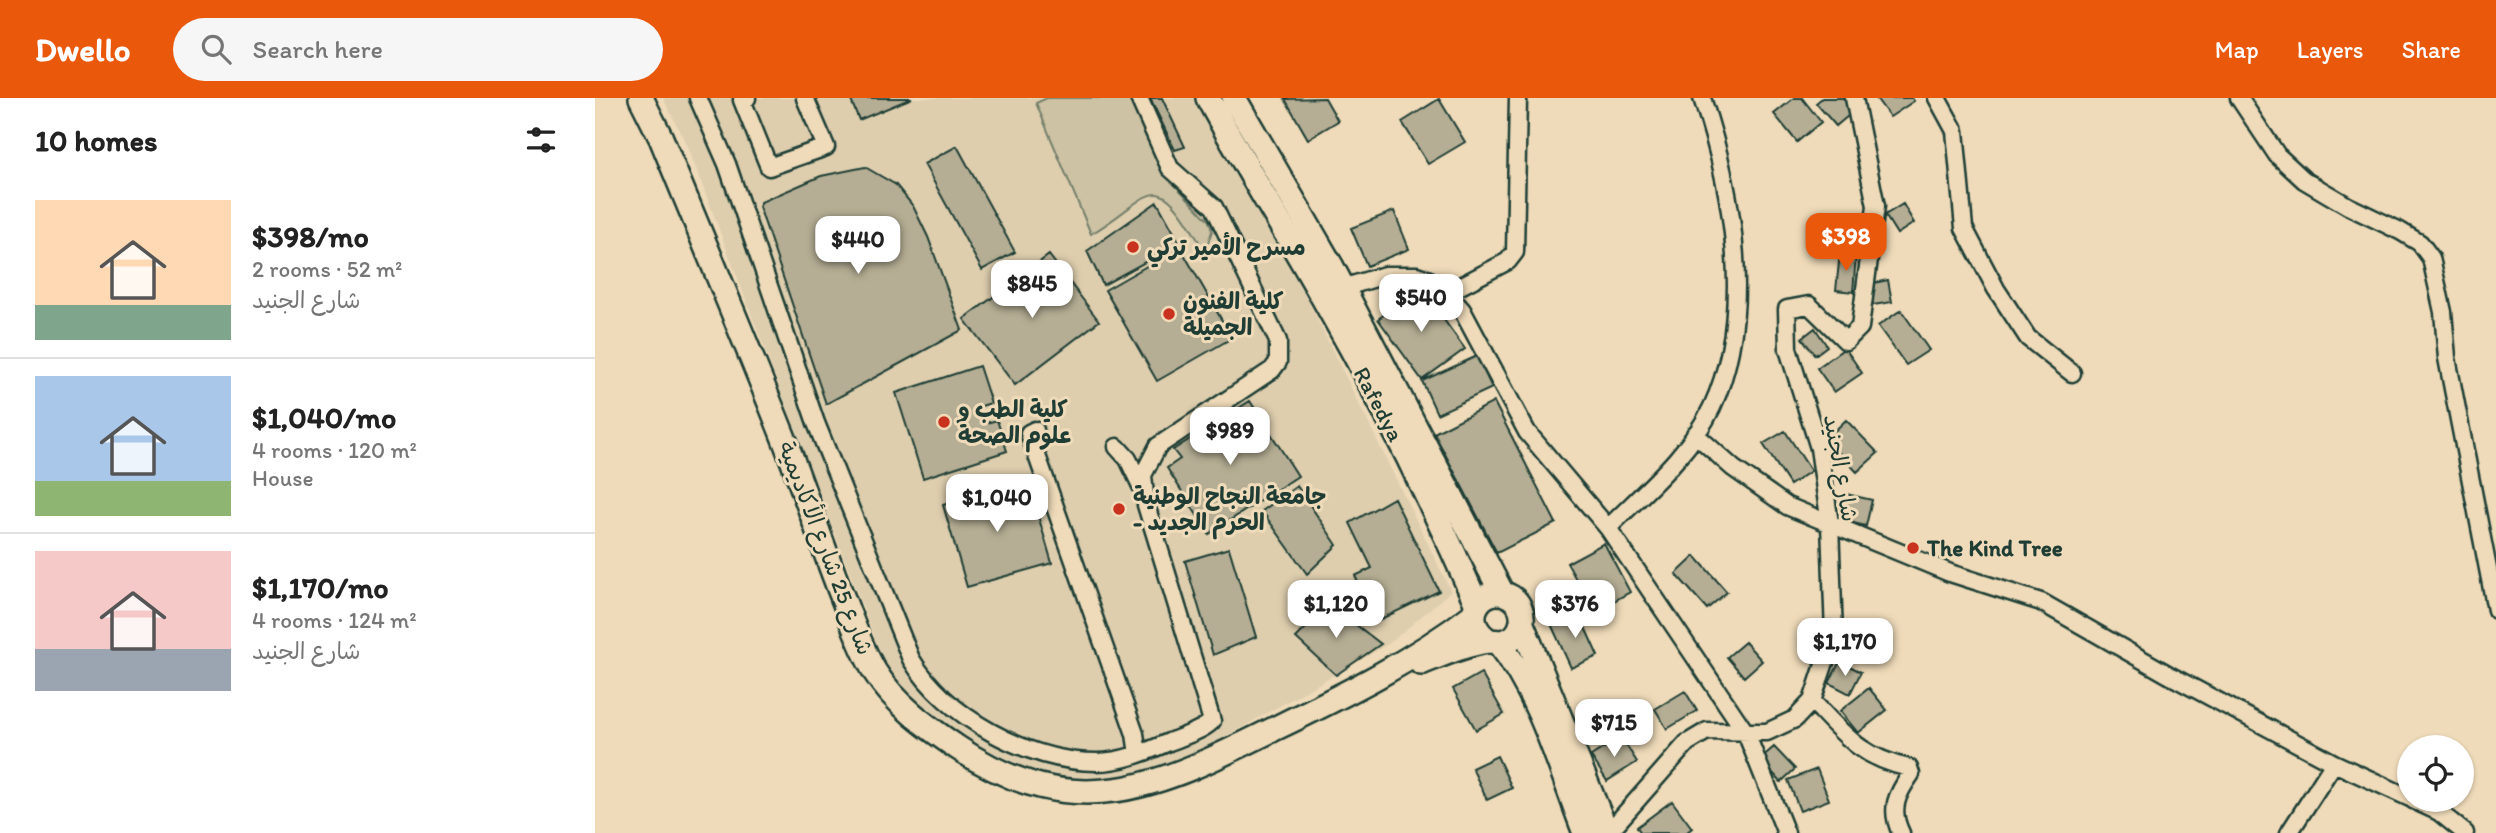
<!DOCTYPE html>
<meta charset="utf-8">
<style>
body{margin:0;font-family:Itim,"Playpen Sans Arabic",sans-serif;background:#f6f6f6;color:#222;height:100vh;display:flex;flex-direction:column;font-size:26px;white-space:nowrap}
*{box-sizing:border-box;margin:0}
p{font-size:23px;color:#767676}
.icon{flex:none;width:38px;height:38px;fill:none;stroke:currentColor;stroke-width:2;stroke-linecap:round;stroke-linejoin:round}
.map{position:relative;flex:1;overflow:hidden}
.side{display:flex;flex-direction:column;background:#fff;width:595px}
.side>*{flex:none}
.buttons{position:absolute;left:1802px;top:637px;display:grid;gap:14px}
.buttons a{display:grid;place-items:center;width:77px;height:77px;border-radius:50%;background:#fff;box-shadow:0 2px 5px #0004;font-size:35px}
.price{position:absolute;translate:-50% -60px;padding:0 16px;border-radius:14px;background:#fff;color:#222;font-size:23px;line-height:46px;filter:drop-shadow(0 2px 4px #0008)}
.price::after{content:'';position:absolute;left:50%;top:42px;width:21px;height:16px;margin-left:-10px;background:inherit;clip-path:polygon(0 0,100% 0,50% 100%)}
.price.active{background:#ea580c;color:#fff}
ul{padding:0;list-style:none}
li{display:flex;align-items:center;gap:21px;height:175px;padding:0 35px}
li+li{border-top:2px solid #e0e0e0}
li span{display:grid;place-items:center;flex:none;width:196px;height:140px;border-radius:0px;color:#555}
li>.icon{margin-inline-start:auto}
span .icon{width:84px;height:84px;fill:#fffc;stroke-width:1}
li b{font-size:30px}
h2{display:flex;justify-content:space-between;align-items:center;height:84px;padding:0 35px;font-size:30px}
header{display:flex;align-items:center;gap:42px;box-sizing:border-box;height:98px;padding:0 35px;background:#ea580c;color:#fff}
header strong{font-size:33px}
nav{display:flex;gap:38px;margin-inline-start:auto;font-size:24px}
.search{width:490px;height:63px;background:#f6f6f6;display:flex;align-items:center;gap:18px;box-sizing:border-box;padding:0 24px;border-radius:38px;color:#767676;font-size:26px}
main{display:flex;flex:1;min-height:0}
.map>svg:first-child{display:block}
</style>
<header>
<strong>Dwello</strong>
<div class="search"><svg class="icon" aria-label="search" viewBox="0 0 24 24"><circle cx="10" cy="10" r="6"/><path d="M15 15l6 6"/></svg>Search here</div>
<nav><a>Map</a><a>Layers</a><a>Share</a></nav>
</header>
<main>
<section class="side">
<h2>10 homes<svg class="icon" aria-label="filters" viewBox="0 0 24 24"><path d="M4 7h16M4 17h16"/><circle cx="9" cy="7" r="2"/><circle cx="15" cy="17" r="2"/></svg></h2>
<ul>
<li><span style="background:linear-gradient(#ffd9b3 75%,#7fa58c 0)"><svg class="icon" aria-label="home" viewBox="0 0 24 24"><path d="M3 11l9-7 9 7M6 9v11h12V9"/></svg></span><div><b>$398/mo</b><p>2 rooms · 52 m²</p><p>شارع الجنيد</p></div></li>
<li><span style="background:linear-gradient(#a9c7e8 75%,#8fb573 0)"><svg class="icon" aria-label="home" viewBox="0 0 24 24"><path d="M3 11l9-7 9 7M6 9v11h12V9"/></svg></span><div><b>$1,040/mo</b><p>4 rooms · 120 m²</p><p>House</p></div></li>
<li><span style="background:linear-gradient(#f6c9c9 70%,#9aa5b1 0)"><svg class="icon" aria-label="home" viewBox="0 0 24 24"><path d="M3 11l9-7 9 7M6 9v11h12V9"/></svg></span><div><b>$1,170/mo</b><p>4 rooms · 124 m²</p><p>شارع الجنيد</p></div></li>
</ul>
</section>
<div class="map">
<svg width="1901" height="735" viewBox="0 0 1901 735">
<rect width="100%" height="100%" fill="#efdbb9"/>
<filter id="ink" filterUnits="userSpaceOnUse"><feTurbulence type="fractalNoise" baseFrequency=".0143" numOctaves="2"/><feDisplacementMap in="SourceGraphic" scale="14" xChannelSelector="R" yChannelSelector="G"/><feConvolveMatrix kernelMatrix="1 2 1 2 8 2 1 2 1" color-interpolation-filters="sRGB"/></filter>
<g filter="url(#ink)">
<path fill="#deceae" d="M68,0H603L702,180L856,493L795,545L576,670L548,679L499,683L431,673L385,655L320,605L293,575L92,47Z"/>
<path fill="#cdc2a3" stroke="#76806c" stroke-width="2" d="M452,0H534L566,72L614,123L617,133L613,145L607,149C558,63 559,99 496,136L441,5Z"/>
<path fill="#b5ae94" stroke="#1f3d34" stroke-width="2" d="M255,0H317L264,22Z
M555,0H567L590,49L580,52Z
M730,0L743,23L713,41L690,1Z
M1199,0H1207L1226,24L1202,44L1179,16Z
M1227,0H1248L1259,13L1241,28L1221,5Z
M1281,0H1317L1319,3L1295,19Z
M844,1L870,44L833,66L807,24Z
M362,48L420,154L387,172L329,66Z
M270,69L301,87L318,108L333,139L367,232L231,306L164,108L166,104L226,78Z
M562,104L585,145L508,187L492,153Z
M1308,106L1319,125L1302,136L1290,117Z
M799,113L814,151L772,168L756,130Z
M1214,129L1251,131L1250,149L1213,147Z
M585,149L637,240L562,283L510,192Z
M1245,155L1261,157L1258,194L1241,192Z
M454,157L504,223L420,287L369,221Z
M1293,182L1297,204L1278,207L1274,186Z
M826,190L870,251L827,282L783,221Z
M1306,212L1334,252L1311,267L1283,228Z
M1220,230L1232,248L1220,257L1207,240Z
M1250,250L1267,275L1239,294L1222,270Z
M882,258L897,290L842,316L827,283Z
M384,268L396,305L383,309L388,326L402,322L412,353L328,380L301,295Z
M655,303L703,378L614,436L572,370L585,361L578,352Z
M899,304L961,425L902,455L839,335Z
M1251,322L1283,355L1262,374L1231,341Z
M1190,333L1216,373L1195,387L1168,346Z
M433,383L457,465L372,489L348,407Z
M702,388L742,447L712,476L667,413Z
M1251,396L1277,402L1271,428L1245,422Z
M799,400L844,493L782,523L760,478L777,470L755,425Z
M1009,445L1035,494L999,514L972,465Z
M634,450L661,539L618,557L590,463Z
M1100,458L1132,494L1112,511L1081,476Z
M734,506L786,546L741,577L701,540Z
M983,514L1003,558L976,570L956,526Z
M1150,544L1167,563L1149,579L1132,559Z
M1245,563L1266,574L1255,596L1234,585Z
M886,575L909,616L881,632L858,591Z
M1274,590L1292,612L1263,635L1245,613Z
M1090,593L1102,613L1072,631L1060,611Z
M1026,639L1042,664L1012,683L996,658Z
M1179,649L1200,671L1186,684L1165,661Z
M902,658L917,690L892,702L877,670Z
M1222,671L1234,702L1205,713L1193,682Z
M1077,703L1097,730L1091,735H1046L1042,729Z"/>
<g fill="none" stroke-linecap="round" stroke-linejoin="round">
<defs>
<path id="street" d="M103,0L132,66L221,325L316,561C351,619 433,664 502,664C526,664 551,654 574,644C587,639 607,633 617,623L551,407L548,377L563,348L677,272L683,264V243L619,109L575,70L544,0
M152,0L147,2L174,69L231,49L210,0
M1342,0L1360,33L1369,130L1401,191L1433,240L1477,275
M1644,0L1682,57L1709,82L1753,108L1805,133L1825,145L1836,160L1848,214L1852,260L1901,512
M741,192L790,177H822L844,186L867,212L932,334L1013,430L1151,635L1191,735
M852,195L913,163L920,154L923,0
M440,332L434,335L540,636L543,656
M1100,336L1138,370L1192,408L1355,475L1446,504L1576,578L1739,665L1815,700
M522,349L533,361L547,390
M1013,430C1049,394 1095,356 1117,309C1160,216 1138,93 1107,0
M1217,603C1251,638 1265,659 1314,670L1316,676C1302,696 1294,711 1306,735
M1818,702L1844,714L1870,735
M1013,735L1092,645L1112,633L1172,634L1200,621L1217,603L1239,537L1235,426L1224,350L1193,251L1192,211L1214,207L1251,243L1265,229L1281,108L1259,0
M1694,735L1739,665"/>
<path id="secondary" d="M46,0L66,40C107,140 149,239 188,338C209,391 226,445 247,498C257,523 266,551 280,574C300,606 332,629 363,650C483,730 566,687 681,630C749,597 818,563 878,517
M613,0C649,67 690,132 727,198C784,298 836,402 882,507
M639,0L737,169L907,495
M927,526L1012,735
M903,544C946,598 965,671 990,735
M826,565C846,557 873,545 894,543C900,543 905,545 911,543C930,537 933,510 916,499C887,482 861,524 895,543"/>
</defs>
<use href="#street" stroke="#1f3d34" stroke-width="21"/>
<use href="#secondary" stroke="#1f3d34" stroke-width="28"/>
<use href="#street" stroke="#efdbb9" stroke-width="16"/>
<use href="#secondary" stroke="#efdbb9" stroke-width="23"/>
</g>
</g>
<g fill="#c8321e" stroke="#efdbb9" stroke-width="2.5">
<circle cx="538" cy="149" r="7"/>
<circle cx="574" cy="216" r="7"/>
<circle cx="349" cy="324" r="7"/>
<circle cx="524" cy="411" r="7"/>
<circle cx="1318" cy="450" r="7"/>
</g>
<g text-anchor="middle" dominant-baseline="central" stroke-width="6" stroke-linejoin="round" paint-order="stroke">
<g font-size="23" font-weight="bold" fill="#1f3d34" stroke="#efdbb9" text-anchor="start">
<text x="552" y="149">مسرح الأمير تركي</text>
<text x="588" y="203">كلية الفنون<tspan x="588" dy="26">الجميلة</tspan></text>
<text x="363" y="311">كلية الطب و<tspan x="363" dy="26">علوم الصحة</tspan></text>
<text x="538" y="398">جامعة النجاح الوطنية<tspan x="538" dy="26">- الحرم الجديد</tspan></text>
<text x="1332" y="450">The Kind Tree</text>
</g>
<g font-size="23" fill="#1f3d34" stroke="#efdbb9">
<text transform="translate(784 306) rotate(62)">Rafedya</text>
<text transform="translate(1246 370) rotate(80)">شارع الجنيد</text>
<text transform="translate(231 450) rotate(69)">شارع 25 شارع الأكاديمية</text>
</g>
</g>
</svg>
<div class="buttons">
<a><svg class="icon" aria-label="locate" viewBox="0 0 24 24"><circle cx="12" cy="12" r="6"/><path d="M12 2v4M12 18v4M2 12h4M18 12h4"/></svg></a>
</div>
<b class="price active" style="left:1251px;top:175px">$398</b>
<b class="price" style="left:263px;top:178px">$440</b>
<b class="price" style="left:437px;top:222px">$845</b>
<b class="price" style="left:826px;top:236px">$540</b>
<b class="price" style="left:635px;top:369px">$989</b>
<b class="price" style="left:402px;top:436px">$1,040</b>
<b class="price" style="left:741px;top:542px">$1,120</b>
<b class="price" style="left:980px;top:542px">$376</b>
<b class="price" style="left:1250px;top:580px">$1,170</b>
<b class="price" style="left:1019px;top:661px">$715</b>
</div>
</main>
